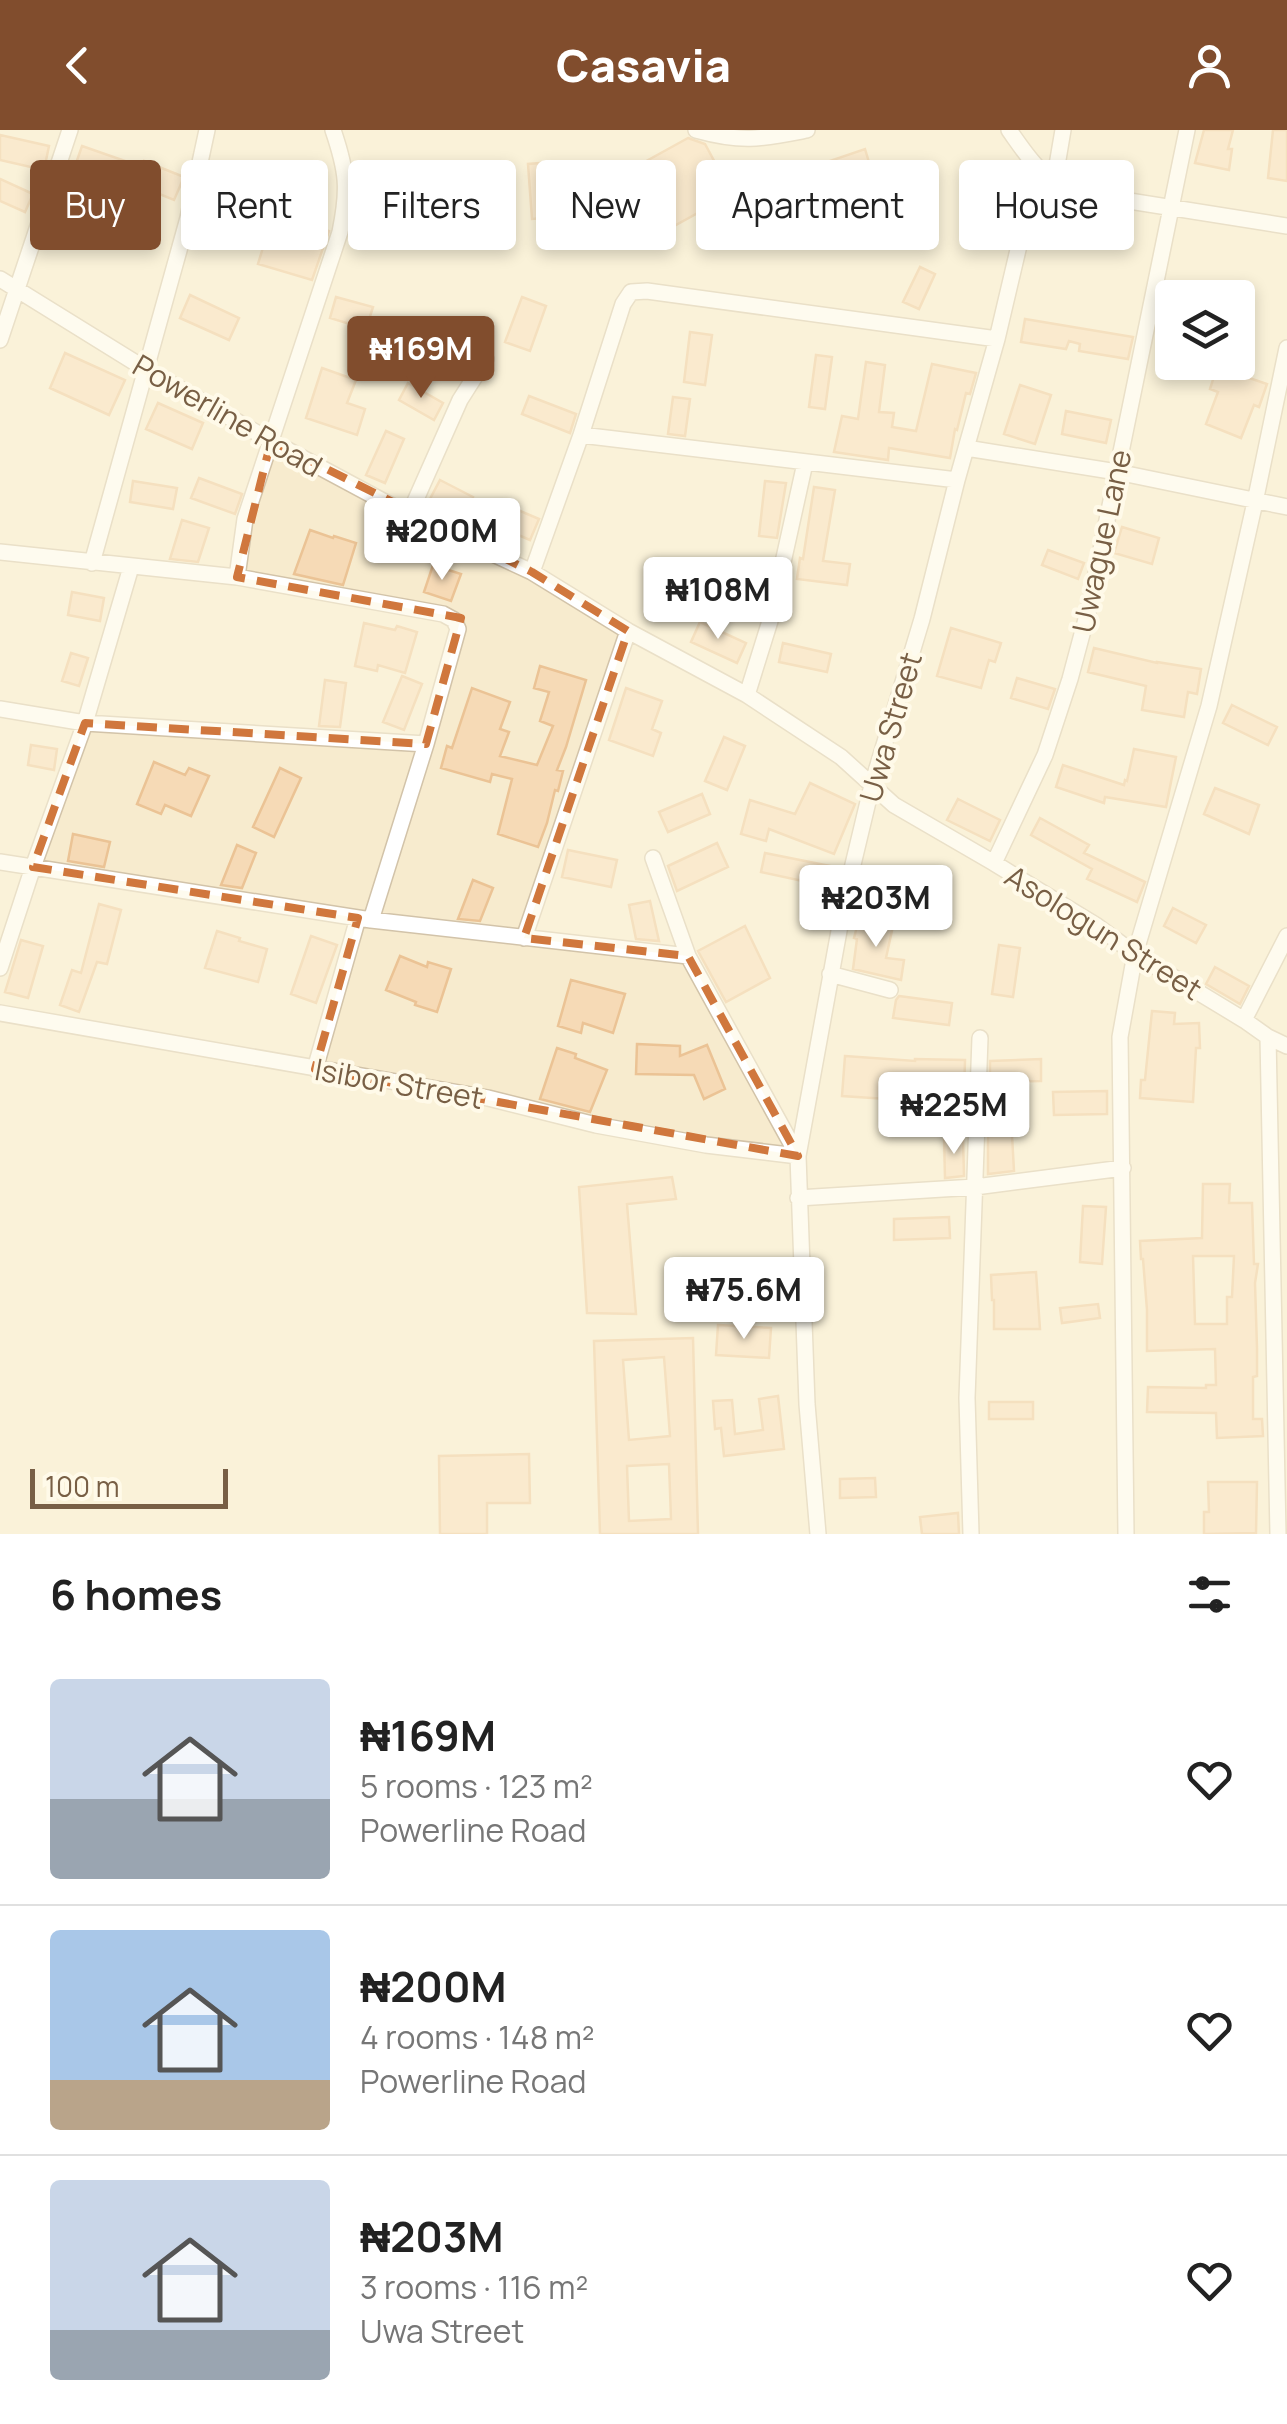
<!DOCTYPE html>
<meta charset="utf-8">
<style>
body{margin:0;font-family:Manrope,sans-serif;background:#f2f2f2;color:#222;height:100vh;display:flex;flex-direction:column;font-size:38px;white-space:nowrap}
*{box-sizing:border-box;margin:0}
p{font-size:32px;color:#767676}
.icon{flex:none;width:55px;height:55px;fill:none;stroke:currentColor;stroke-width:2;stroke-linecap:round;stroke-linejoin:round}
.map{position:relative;height:1404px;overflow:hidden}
.side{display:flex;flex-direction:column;background:#fff;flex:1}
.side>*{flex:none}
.hud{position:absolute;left:30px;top:30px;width:1228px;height:90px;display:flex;gap:20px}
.fabs{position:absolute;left:1155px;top:150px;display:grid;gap:20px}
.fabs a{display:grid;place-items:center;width:100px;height:100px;border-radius:10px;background:#fff;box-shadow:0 5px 15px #0003;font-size:50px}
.scale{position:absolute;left:30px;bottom:25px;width:198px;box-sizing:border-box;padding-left:10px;border:5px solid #785f45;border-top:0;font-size:28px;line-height:35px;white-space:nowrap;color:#785f45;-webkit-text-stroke:8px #fffae9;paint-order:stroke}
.price{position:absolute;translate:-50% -85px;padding:0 22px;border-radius:10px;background:#fff;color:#222;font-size:32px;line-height:65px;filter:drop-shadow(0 2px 5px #0008)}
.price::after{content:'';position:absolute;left:50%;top:60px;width:30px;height:22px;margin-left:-15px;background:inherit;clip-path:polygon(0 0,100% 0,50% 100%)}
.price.current{background:#814d2d;color:#fff}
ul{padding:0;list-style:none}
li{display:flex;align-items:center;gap:30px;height:250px;padding:0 50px}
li+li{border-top:2px solid #e0e0e0}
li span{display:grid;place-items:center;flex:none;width:280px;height:200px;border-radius:10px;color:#555}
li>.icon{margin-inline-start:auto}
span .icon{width:120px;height:120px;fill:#fffc;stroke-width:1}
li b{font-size:42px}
h2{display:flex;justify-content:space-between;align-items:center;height:120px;padding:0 50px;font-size:42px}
.tag{padding:0 35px;border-radius:10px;background:#fff;box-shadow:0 5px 15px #0003;font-size:35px;line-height:90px}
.tag.current{background:#814d2d;color:#fff}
header{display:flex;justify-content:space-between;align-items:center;height:130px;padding:0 50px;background:#814d2d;color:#fff;font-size:45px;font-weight:800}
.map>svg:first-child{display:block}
</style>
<header><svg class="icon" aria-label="back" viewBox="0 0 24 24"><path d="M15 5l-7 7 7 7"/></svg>Casavia<svg class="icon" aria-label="person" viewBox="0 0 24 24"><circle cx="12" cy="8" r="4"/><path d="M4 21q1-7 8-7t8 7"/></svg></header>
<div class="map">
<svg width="1287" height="1404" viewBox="0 0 1287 1404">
<rect width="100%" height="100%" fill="#fef8e1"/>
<path fill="#f7ebce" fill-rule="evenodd" d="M0,0H1287V1404H0ZM1172,168H1238V232H1172Z"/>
<path fill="#f6dab6" stroke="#ebc395" stroke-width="2.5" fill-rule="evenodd" d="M1204,0H1233L1228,19H1232L1229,40L1195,33Z
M1273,0H1287V51L1268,48Z
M0,5L49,16L44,40L0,30Z
M688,8L705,14L732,64L665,101L632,39Z
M82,16L142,37L144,31L184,47L174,70L120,48L113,68L122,73L111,94L66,72L79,44L73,42Z
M865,19L871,39L771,73L765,53Z
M552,32L557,87L532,89L528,34Z
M1074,32L1121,46L1117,58L1082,52L1070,46Z
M0,49L33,64L25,82L0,71Z
M215,58L257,72L255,79L329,101L312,150L258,134L268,101L207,81Z
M920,137L935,144L919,179L903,172Z
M190,165L239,188L229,210L180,188Z
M336,167L373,177L366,199L330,188Z
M522,167L546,176L530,221L505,212Z
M1025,189L1133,207L1128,229L1079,221L1080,214L1069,211L1066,219L1021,212Z
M690,202L712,205L705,255L684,252Z
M65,223L125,250L109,285L50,258Z
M816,225L832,227L825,279L809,277Z
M866,232L885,235L879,282L894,283L892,297L916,301L932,234L976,243L970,264L966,263L957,300L955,299L950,328L889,318L888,330L834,322L842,286L858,289Z
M1217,237L1267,254L1259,277L1254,275L1241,308L1206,294L1218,262L1210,259Z
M322,238L356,250L347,273L365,279L357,305L306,288Z
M408,253L443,273L434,290L399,270Z
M1020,255L1051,265L1035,314L1004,304Z
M529,266L576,284L570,303L522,284Z
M673,267L690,269L685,306L668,304Z
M158,273L203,293L192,319L146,299Z
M1066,281L1111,290L1106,313L1062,304Z
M386,301L404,309L385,353L366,345Z
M199,348L242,364L235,384L191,368Z
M440,350L473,367L464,386L430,369Z
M133,351L177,358L173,379L130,372Z
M765,351L786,353L777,408L759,406Z
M814,357L835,360L823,431L850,434L847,455L797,449L800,428L803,429Z
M504,374L539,389L530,410L495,395Z
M182,390L209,398L198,432L170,429Z
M1122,397L1159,408L1152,434L1114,423Z
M310,400L333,408L334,406L356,413L343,455L294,444Z
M1048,420L1084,433L1078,449L1042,435Z
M433,435L461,444L451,471L424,462Z
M72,462L104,468L100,491L68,485Z
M700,492L746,513L737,533L691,512Z
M364,493L395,500L397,496L417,502L405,543L378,535L377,541L355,536Z
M951,498L1001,513L995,532L989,530L981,558L937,546Z
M783,513L831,524L827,542L779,532Z
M1094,518L1157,533V532L1201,539L1197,564L1188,562L1184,587L1142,580L1146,556L1088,542Z
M71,523L88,528L79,556L62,551Z
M540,536L586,550L566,617L557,640L563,641L558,661L555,660L547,693L538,717L498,704L512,649L492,644L490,652L441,638L447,616L452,618L472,558L510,572L500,599L509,602L500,626L537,635L553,596L540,591L549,562L534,558Z
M402,546L422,554L404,600L383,592Z
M1017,548L1055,559L1048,579L1011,568Z
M325,550L346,553L340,597L319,596Z
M626,558L662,571L652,599L661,603L653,626L609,610Z
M1232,575L1277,597L1268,615L1223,593Z
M724,607L745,616L727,660L705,651Z
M31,615L57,619L54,640L28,635Z
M1134,619L1176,627L1166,677L1105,667L1104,673L1056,657L1063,635L1124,655L1125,650L1127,651Z
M154,632L185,645L189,638L209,646L191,686L165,675L161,684L137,674Z
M280,638L301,648L274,707L253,697Z
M810,653L855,674L834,724L769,699L766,711L741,704L750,670L795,684Z
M1215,658L1259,675L1249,704L1204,684Z
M702,664L710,684L668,702L659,682Z
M958,669L1000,690L990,711L947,690Z
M1040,688L1089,715L1084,723L1145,752L1137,772L1087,749L1092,739L1031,705Z
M73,704L110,712L104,737L68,731Z
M717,713L728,737L677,761L668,736Z
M237,715L256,723L242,758L221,755Z
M568,720L617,730L611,757L562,747Z
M765,723L830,736L826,756L761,742Z
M872,738L902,751L895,767L865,753Z
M473,750L493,758L480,791L458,789Z
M650,771L659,811L636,809L629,775Z
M99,774L121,780L107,834L97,832L79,882L60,875L72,840L81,843Z
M1173,778L1206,795L1196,813L1164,796Z
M859,789L893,796L886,828L904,830L901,850L853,839L857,809L854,808Z
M745,796L770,848L726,872L698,821Z
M217,801L240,808L239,811L267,819L258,852L205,838Z
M311,806L337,815L316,873L291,864Z
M21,810L43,816L28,868L5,862Z
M999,815L1020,818L1013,867L992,864Z
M400,826L427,837L428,832L451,839L437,882L415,875L416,872L386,860Z
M1215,837L1249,856L1240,874L1206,854Z
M571,850L625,864L613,903L583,893L581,903L558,896Z
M899,866L952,873L949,895L893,888L896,870Z
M1152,881L1175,883L1174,894L1199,893L1200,918H1196L1193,972L1140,968L1141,950H1145Z
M637,914L680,916V926L707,915L725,959L704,969L694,945L636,944Z
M557,918L576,924L575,928L607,940L590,982L540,969Z
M845,926L915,931V929L965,930L964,964L903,962L902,970L842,966Z
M1041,929V951L990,952V931Z
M1107,961V984L1054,985L1053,962Z
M1012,1005L1014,1041L988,1044V1006Z
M963,1007L964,1046L945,1048L944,1008Z
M672,1047L676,1069L627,1074L636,1184L587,1183L579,1057Z
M1203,1054H1230L1229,1073H1252L1254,1134H1258L1255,1153L1257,1218V1246L1253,1247V1289H1262L1263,1306L1217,1308L1216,1283L1147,1282L1148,1257L1206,1258V1255H1216L1215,1219L1147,1221V1180L1143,1129H1141L1140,1111L1202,1108ZM1193,1126H1234L1232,1167H1227V1194H1195Z
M1083,1076L1106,1077L1102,1134L1080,1132Z
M949,1087L950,1108L894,1110V1089Z
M1036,1142L1040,1199H994V1170H992L991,1145Z
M1098,1174L1100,1188L1062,1193L1060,1178Z
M718,1195L771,1198L769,1228L716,1225Z
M693,1208L698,1404H600L594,1211ZM664,1227L670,1306L629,1310L623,1230ZM669,1334L671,1389L629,1391L627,1336Z
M778,1266L784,1319L724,1326L721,1298L715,1299L713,1271L732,1270L735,1304L763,1300L759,1269Z
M989,1272H1033V1289H989Z
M529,1324L530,1373H487V1404H440L439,1326Z
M875,1348L876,1367L840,1368V1349Z
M1208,1352H1257L1256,1403L1204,1404V1382H1209Z
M958,1383L959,1404H922L920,1387Z"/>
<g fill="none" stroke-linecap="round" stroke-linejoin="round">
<defs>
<path id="minor" d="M696,0C743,13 760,9 807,0
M1009,0C1033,34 1039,46 1079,63L1287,96
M1054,53L1063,0
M0,149L147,240L271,311L409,385L532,442L628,501L747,565L841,627L894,675L994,733L1097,796L1135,824L1244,890L1268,907L1287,916
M0,210L70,0
M581,305L957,350
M966,318L1117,342L1287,377
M409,385L460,270L486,229
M0,422L237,447L443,484L454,490L458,499L426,614L371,790
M92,433L188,88L207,0
M532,442L581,305L623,174L631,162L647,161L997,209
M237,447L245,389L340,102C349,59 347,41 333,0
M747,565L770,491L805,333
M0,579L85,593L426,614
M653,728L688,826L798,1026
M0,732L371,790L688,826
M994,733L1045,625L1070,549L1089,478L1187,0
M524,808L628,501
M0,838L33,737L85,593L131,437
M830,844L890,860
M0,883L488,968L596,995L706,1015L798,1026
M1244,890L1287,806
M1268,907L1278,1404
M315,939L358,788
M798,1068L975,1057L1123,1038
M818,1404L807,1274L798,1026L845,768L872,655L922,489L957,350L997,209L1037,39
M971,1404L967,1268L980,908
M1126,1404L1120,907L1135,824L1209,576L1255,372L1287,218"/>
</defs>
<use href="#minor" stroke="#d2c3a9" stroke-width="18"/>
<use href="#minor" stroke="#fff" stroke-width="15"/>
</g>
<path d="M0 0H1287V1404H0ZM271,311L532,442L628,501L524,808L688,826L798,1026L315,939L358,788L33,737L85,593L426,614L461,488L237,447Z" fill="#fef8e1" fill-opacity=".55" fill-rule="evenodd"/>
<path fill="none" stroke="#d0773d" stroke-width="8" stroke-dasharray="20 12" stroke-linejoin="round" d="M271,311L532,442L628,501L524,808L688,826L798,1026L315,939L358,788L33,737L85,593L426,614L461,488L237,447Z"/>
<g text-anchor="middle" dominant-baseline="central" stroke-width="8" stroke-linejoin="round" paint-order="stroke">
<g font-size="30" fill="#785f45" stroke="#fffae9">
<text transform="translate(228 285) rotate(30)">Powerline Road</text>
<text transform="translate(1101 411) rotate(-78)">Uwague Lane</text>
<text transform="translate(890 597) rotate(-74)">Uwa Street</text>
<text transform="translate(1104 802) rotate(32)">Asologun Street</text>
<text transform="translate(399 953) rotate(10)">Isibor Street</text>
</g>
</g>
</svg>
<div class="fabs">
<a><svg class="icon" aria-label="layers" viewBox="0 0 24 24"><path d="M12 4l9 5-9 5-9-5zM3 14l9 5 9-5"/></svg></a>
</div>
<div class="scale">100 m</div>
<b class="price current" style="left:421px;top:271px">₦169M</b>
<b class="price" style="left:442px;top:453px">₦200M</b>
<b class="price" style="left:718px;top:512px">₦108M</b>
<b class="price" style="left:876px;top:820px">₦203M</b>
<b class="price" style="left:954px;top:1027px">₦225M</b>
<b class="price" style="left:744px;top:1212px">₦75.6M</b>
<div class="hud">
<a class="tag current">Buy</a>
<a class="tag">Rent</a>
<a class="tag">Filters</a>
<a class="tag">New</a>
<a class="tag">Apartment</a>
<a class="tag">House</a>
</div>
</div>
<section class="side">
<h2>6 homes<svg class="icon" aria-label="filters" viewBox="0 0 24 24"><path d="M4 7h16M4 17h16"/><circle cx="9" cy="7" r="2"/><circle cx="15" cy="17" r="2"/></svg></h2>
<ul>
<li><span style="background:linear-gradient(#c9d6e8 60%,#9aa5b1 0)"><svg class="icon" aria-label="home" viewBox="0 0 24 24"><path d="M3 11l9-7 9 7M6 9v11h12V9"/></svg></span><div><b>₦169M</b><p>5 rooms · 123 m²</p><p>Powerline Road</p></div><svg class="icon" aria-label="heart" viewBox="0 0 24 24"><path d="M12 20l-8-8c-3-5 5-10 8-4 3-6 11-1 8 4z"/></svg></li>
<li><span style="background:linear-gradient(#a9c7e8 75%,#b9a48a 0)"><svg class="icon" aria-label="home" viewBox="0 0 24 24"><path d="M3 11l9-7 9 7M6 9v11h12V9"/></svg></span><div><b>₦200M</b><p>4 rooms · 148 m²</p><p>Powerline Road</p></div><svg class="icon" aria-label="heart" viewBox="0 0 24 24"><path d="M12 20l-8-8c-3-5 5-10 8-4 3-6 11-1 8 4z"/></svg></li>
<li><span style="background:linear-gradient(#c9d6e8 75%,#9aa5b1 0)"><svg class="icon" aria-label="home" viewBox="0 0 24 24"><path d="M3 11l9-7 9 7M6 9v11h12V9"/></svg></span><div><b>₦203M</b><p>3 rooms · 116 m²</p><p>Uwa Street</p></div><svg class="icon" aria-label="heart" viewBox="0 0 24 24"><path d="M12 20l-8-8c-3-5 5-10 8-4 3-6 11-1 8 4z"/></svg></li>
</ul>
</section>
